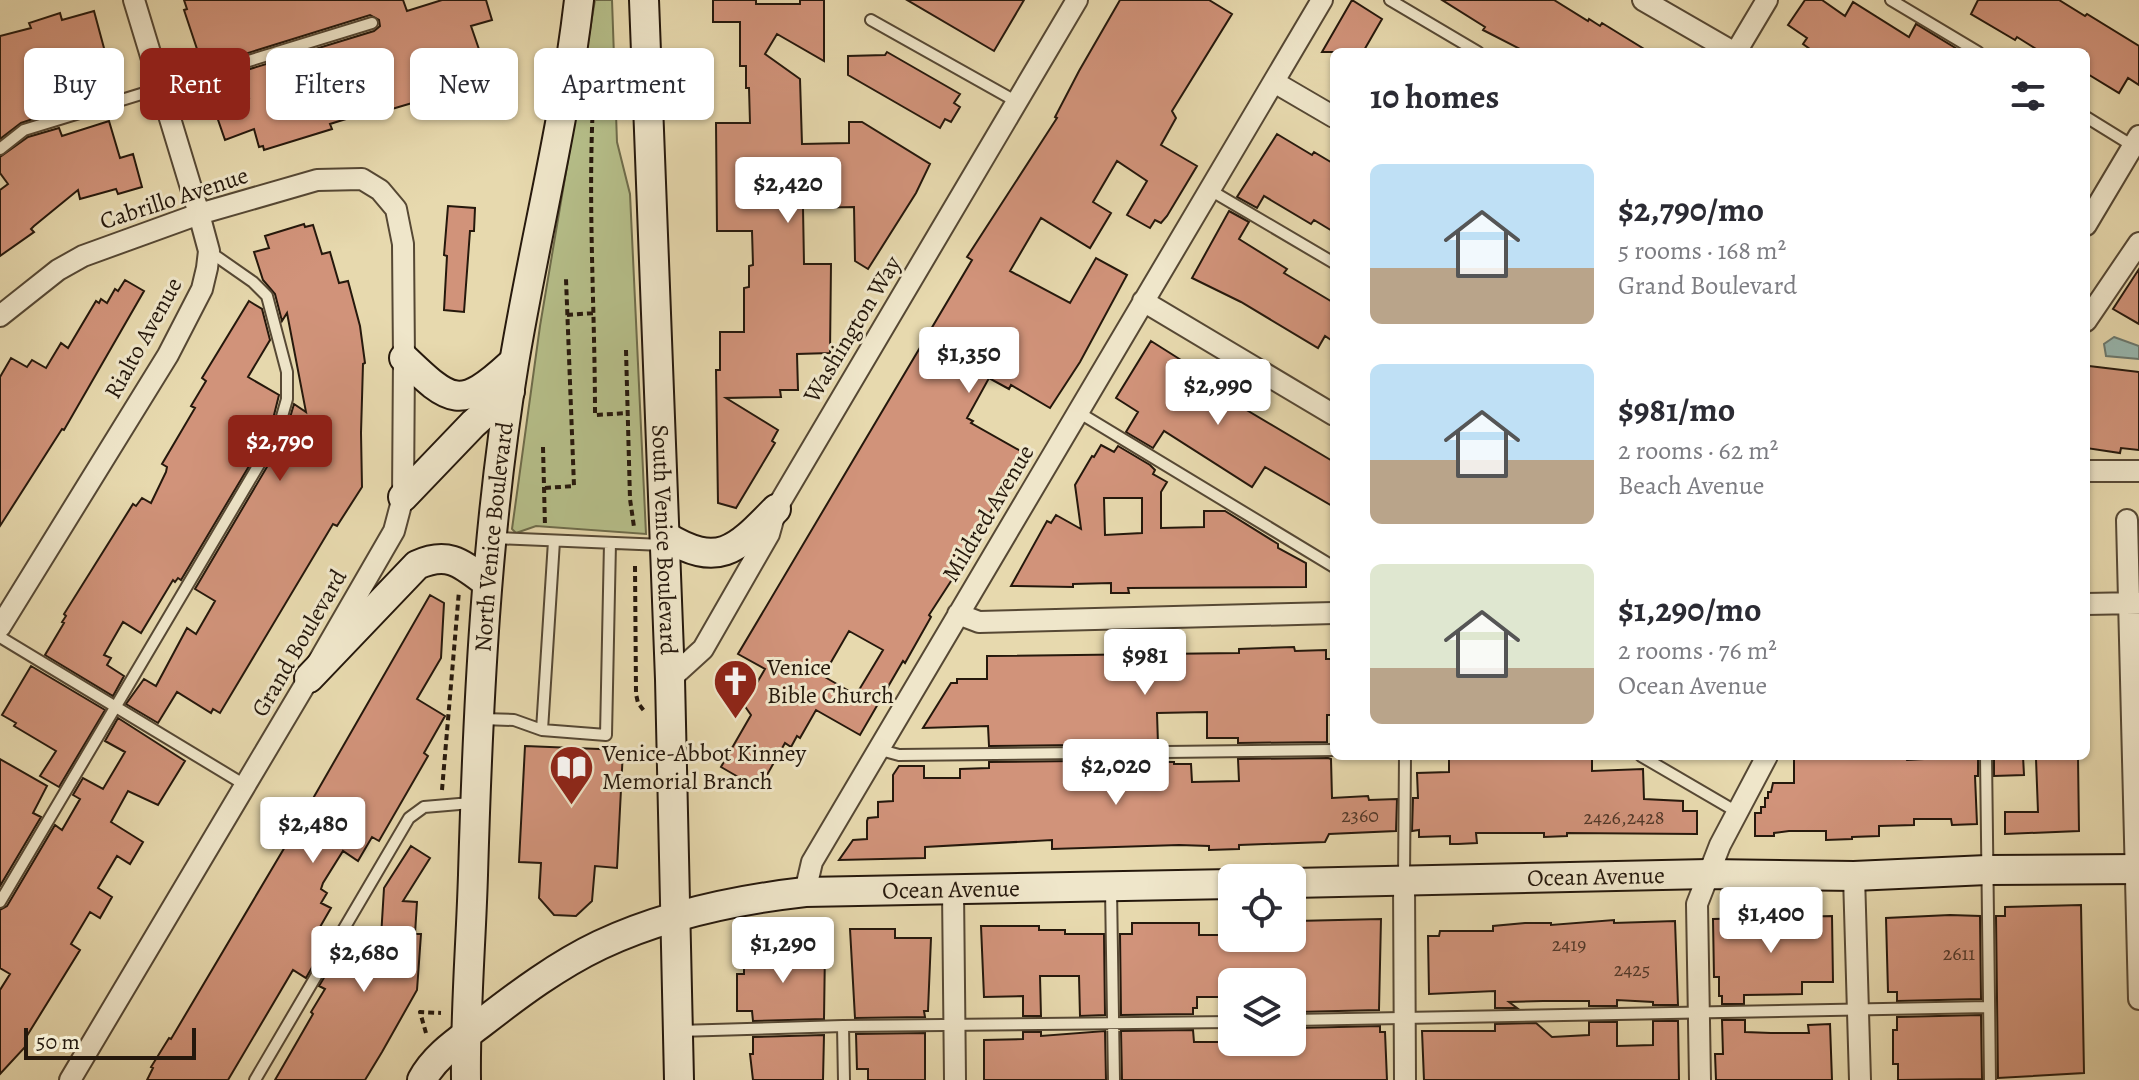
<!DOCTYPE html>
<meta charset="utf-8">
<style>
body{margin:0;font-family:Alegreya,serif;background:#f7f7f7;color:#2b2b33;height:100vh;display:flex;flex-direction:column;font-size:30px;white-space:nowrap}
*{box-sizing:border-box;margin:0}
p{font-size:26px;color:#7c7c81}
.icon{flex:none;width:44px;height:44px;fill:none;stroke:currentColor;stroke-width:2;stroke-linecap:round;stroke-linejoin:round}
.map{position:relative;flex:1;overflow:hidden}
.drawer{position:absolute;left:1330px;top:48px;width:760px;height:712px;display:flex;flex-direction:column;background:#fff;border-radius:12px;box-shadow:0 2px 6px #0004}
.drawer>*{flex:none}
.hud{position:absolute;left:24px;top:48px;width:760px;height:72px;display:flex;gap:16px}
.tools{position:absolute;left:1218px;top:864px;display:grid;gap:16px}
.tools a{display:grid;place-items:center;width:88px;height:88px;border-radius:12px;background:#fff;box-shadow:0 2px 6px #0004;font-size:40px}
.scale{position:absolute;left:24px;bottom:20px;width:172px;box-sizing:border-box;padding-left:8px;border:4px solid #25180c;border-top:0;font-size:22px;line-height:28px;white-space:nowrap;color:#25180c;-webkit-text-stroke:6px #efe6ca;paint-order:stroke}
.price{position:absolute;translate:-50% -68px;padding:0 18px;border-radius:8px;background:#fff;color:#222;font-size:26px;line-height:52px;filter:drop-shadow(0 2px 4px #0008)}
.price::after{content:'';position:absolute;left:50%;top:48px;width:24px;height:18px;margin-left:-12px;background:inherit;clip-path:polygon(0 0,100% 0,50% 100%)}
.price.on{background:#8f2418;color:#fff}
ul{padding:0;list-style:none}
li{display:flex;align-items:center;gap:24px;height:200px;padding:0 40px}
li span{display:grid;place-items:center;flex:none;width:224px;height:160px;border-radius:12px;color:#555}
li>.icon{margin-inline-start:auto}
span .icon{width:96px;height:96px;fill:#fffc;stroke-width:1}
li b{font-size:34px}
h2{display:flex;justify-content:space-between;align-items:center;height:96px;padding:0 40px;font-size:34px}
.tag{padding:0 28px;border-radius:12px;background:#fff;box-shadow:0 2px 6px #0004;font-size:28px;line-height:72px}
.tag.on{background:#8f2418;color:#fff}
.map>svg:first-child{display:block}
</style>
<div class="map">
<svg width="2139" height="1080" viewBox="0 0 2139 1080">
<rect width="100%" height="100%" fill="#e7d9ae"/>
<filter id="stains"><feTurbulence type="fractalNoise" baseFrequency=".0025" numOctaves="4"/><feColorMatrix values="0 0 0 0 .2 0 0 0 0 .09 0 0 0 0 .02 0 0 0 .5 -.17"/></filter>
<radialGradient id="worn" r=".72"><stop offset=".6" stop-color="#630" stop-opacity="0"/><stop offset="1" stop-color="#630" stop-opacity=".3"/></radialGradient>
<path fill="#b6bf8a" stroke="#6e6c4b" stroke-width="2" d="M595,0H612L617,142L630,194L646,534L536,526L516,533L512,529L540,326Z"/>
<path fill="#98b9b2" stroke="#6a7970" stroke-width="2" d="M2114,337L2139,346V359L2106,356L2104,344Z"/>
<path fill="#d1937a" stroke="#25180c" stroke-width="2" fill-rule="evenodd" d="M184,0H403L407,11L442,0H486L492,20L471,26L484,64L461,72L463,76L426,88L429,98L392,109L391,105L330,124L332,129L264,150L263,146L259,147L254,129L225,140L215,111L249,98L240,72L374,31L380,26L379,20L370,15L203,67L184,10L187,9Z
M713,0H756V4H800V0H824V61L777,34L765,54L800,79L802,144L849,143V122H862L930,164L916,193L868,269L855,261L854,207L803,208L804,264H831L830,353L797,354L798,390H780L781,397L726,398L778,430L772,441L775,443L736,508L718,503L716,370H720V332H744V288L749,287V266L753,265L752,231H717L716,123H750L749,88H746V66H740V22H713Z
M907,0H1024L994,51Z
M1120,0H1209L1232,14L1172,111L1176,118L1161,145L1197,166L1167,216L1161,223L1155,220L1150,228L1127,215L1147,181L1117,161L1093,202L1111,213L1090,248L1041,218L1010,271L1070,303L1096,258L1127,275L1080,362L1050,408L1011,385L1009,389L989,378L967,418L973,421L971,423L1024,453L953,578L929,615L931,617L905,663L903,661L860,735L816,710L800,738L797,736L791,747L785,743L759,789L721,767L751,715L744,705L765,669L738,654L972,260L967,257L1057,118L1055,117L1079,71ZM849,631L883,650L856,695L823,676Z
M1352,0L1382,19L1363,52H1322Z
M1442,0H1554L1588,21L1589,19L1600,26L1602,23L1649,52H1526L1483,30L1485,27Z
M1805,0H1822L1845,16L1853,2L1909,37L1916,24L1962,52H1814L1803,44L1807,38L1788,25Z
M1978,0H2059L2085,16L2087,14L2139,46V85L2128,78L2119,93L2086,73V52H2041L2017,37L2015,40L1971,14Z
M94,11L111,74L50,91L54,112L21,123L0,139V36L31,28L29,23L60,13L62,20Z
M887,52L960,94L954,103L960,107L951,122L945,119L940,128L848,75V56L885,55Z
M109,121L120,158L133,154L142,187L118,194L116,189L80,199L78,190L34,226L31,229L34,232L0,256V190L8,184L0,173V157L28,137L59,128L62,136Z
M1277,134L1312,155L1314,152L1334,164V232L1314,220L1311,224L1264,196L1257,208L1237,197Z
M448,206L475,208L474,231H470L464,312L444,310L447,256L444,255Z
M1229,211L1249,222L1239,239L1287,269L1284,273L1334,303V342L1325,336L1318,348L1241,302L1192,278Z
M304,224L305,227L313,225L322,254L330,252L339,283L348,281L360,326L365,363L363,364L361,433L362,487L337,526L333,524L220,713L213,709L211,713L177,692L158,723L126,704L144,679L156,686L187,628L196,634L215,601L195,589L284,438L294,404L306,412L287,313L282,321L275,294L263,280L254,252L269,248L265,236Z
M2139,269V324L2113,309Z
M125,280L144,291L64,430L62,429L0,526V377L11,358L27,367L32,360L46,368L61,343L68,348L96,301L99,303L101,299L107,303L115,289L118,291Z
M249,301L262,309L270,340L248,377L279,395L270,431L181,580L178,578L175,582L173,580L141,633L123,622L104,655L111,658L107,665L124,676L113,696L45,655L64,623L62,622L66,616L64,614L133,504L136,506L142,498L151,503L166,472L167,467L162,464L195,408L191,406L206,381L202,378Z
M1151,341L1181,360L1176,368L1334,462V507L1265,467L1252,487L1164,431L1153,448L1126,432L1138,412L1116,398Z
M2089,366L2139,372V450L2121,448L2120,453L2086,448V381Z
M1101,445L1114,452L1118,446L1150,465L1155,470L1153,474L1167,482L1161,492V528L1204,527V511H1225L1278,544V548L1306,563V587L1128,588L1129,593H1111V583L1073,584V587L1011,586L1047,521L1051,523L1056,515L1081,529L1075,485L1092,456L1094,457ZM1104,498H1142V533L1105,535Z
M430,595L444,603L441,658L417,699L445,716L424,753L428,756L379,841L372,837L358,861L343,851L323,883L321,889L327,893L321,903L331,908L316,934L327,941L306,978L293,970L228,1080H147L153,1068L151,1067L169,1038L171,1039L292,835Z
M1294,647L1295,651L1326,650V659H1334V715H1327V742L1238,743V738H1207V712L1157,713L1158,744L989,746L988,726L923,728L951,683H957V679H987V656L1239,653V649Z
M31,666L105,710L59,787L40,776L56,751L14,726L16,723L2,715Z
M118,718L185,761L158,805L128,791L111,822L143,842L130,864L117,856L98,888L112,897L100,918L90,912L71,944L80,950L25,1039L26,1046L0,1074V990L10,974L0,968V910L7,906L55,825L62,830L80,799L73,795L83,778L103,789L125,752L105,741Z
M525,746L623,750L617,868L595,866L592,901L576,916L554,915L539,898L541,863L519,862Z
M1485,756H1592V771L1643,769L1644,799L1683,801V811H1697V834L1567,833V836L1544,837V833H1476L1477,843L1458,844H1450V836L1419,837V830L1412,831L1413,798H1418L1417,773L1449,772V759Z
M1794,756H1865V759L1906,758L1907,760L1978,756V776H1975L1977,824L1952,825L1951,819H1914V825L1879,826V836L1852,837V839L1826,840V831H1789L1774,833V836H1755V813H1761V807H1765V798H1768V792H1771L1773,783H1794Z
M1994,756H2023L2024,775L1994,776Z
M2078,757L2079,831L2005,834V812H2038L2036,759Z
M1328,758L1331,759L1332,798L1368,796L1369,800L1397,799L1396,831L1329,834L1325,842L1239,845V849L1209,850V846L1179,845L1052,849V840L925,847V858L839,860L853,840L867,839V821L868,818L878,817V802L893,801V775L899,766H924V778H960V769L989,768V762L1158,760V762H1174V764H1191L1192,782L1239,781L1238,759Z
M0,759L47,786L33,813L41,817L0,886Z
M411,846L430,858L403,901L417,902L415,934H421L417,990L382,1052L365,1080H275L313,1014L311,1012L325,989L319,986L341,949L379,970L384,888Z
M2081,905L2084,1073L1998,1078L1996,916H2005V907Z
M1950,915L1980,916L1981,999L1897,1001V992H1888L1886,918Z
M1832,916L1833,982H1802V994L1744,995V1004H1722V996H1719V977H1714L1713,919Z
M1381,919L1379,1010L1297,1012V1007H1292V982H1228V997H1197V1008H1193V1014L1121,1015L1120,934H1132V923H1199V935H1225V938H1296V921Z
M1614,920V923L1675,921L1678,1005H1653V1002L1617,1000V1006H1589V1001H1543L1509,1002L1517,1008H1495V991L1429,994L1428,936H1439L1440,931H1493V926L1525,923H1551V925Z
M981,926H1039V930H1065V934H1104L1105,1015L1080,1016L1079,976H1040L1041,1016H1023V996L984,997Z
M850,929H895V938H931L928,1011H924L925,1017L855,1018Z
M825,948L824,1019L753,1021L752,1011H737V974H744V953H750V950Z
M1981,1015L1982,1079L1898,1080V1064H1893V1030H1897V1017Z
M1722,1020H1745V1032L1771,1033H1809L1808,1025L1830,1024L1832,1080H1716L1715,1054H1723Z
M1653,1021H1678L1679,1080H1424L1422,1031H1495V1024L1536,1023L1552,1037L1589,1035V1022H1617V1046L1653,1045Z
M1380,1026V1032H1385L1387,1080H1122L1121,1031L1193,1030L1194,1042H1297V1028Z
M1105,1031L1106,1080H984V1040L1023,1039V1032H1041V1036Z
M925,1033V1080H868V1069H857L856,1034Z
M824,1035L823,1080H753L750,1054H753V1037Z"/>
<g fill="none" stroke-linecap="round" stroke-linejoin="round">
<defs>
<path id="lane" d="M1390,0L1478,52
M1891,0L1978,52
M871,20L1017,102
M2086,117L2133,146
M0,149L24,130L372,23
M1210,190L1334,263
M1078,412L1334,567
M495,538L663,545
M554,541L542,730L606,735L610,543
M0,637L245,785
M482,719L514,720L542,730
M877,749L899,755L1334,750
M1641,756L1737,812
M1986,756L1990,1080
M1404,878L1405,756
M1111,889L1114,1080
M0,902L277,434L287,399V372L267,296L253,282L210,252
M1292,1020L1988,1007
M843,1026L844,1080
M678,1031L843,1026L1232,1022
M255,1080L409,818L424,807L471,803"/>
<path id="street" d="M1643,0L1733,52
M1736,52L1767,0
M1274,82L1334,117
M2086,225L2139,136
M1143,301L1334,415
M0,316L58,270L83,256L199,214L317,180L362,179L380,190L396,209L403,244L404,358L403,497L394,531L309,678L70,1080
M2086,321L2139,243
M2086,471H2139
M2127,520L2139,999
M2086,604L2139,603
M958,614L979,622L1334,613
M0,627L168,355L202,289L207,268L209,251L199,214L134,0
M670,679L703,649L769,534L776,509L1077,0
M1854,876L1860,1080
M1404,882L1405,1080
M953,890L955,1080
M805,892L812,862L1322,0
M1700,1080L1697,904L1720,845L1767,756"/>
<g id="secondary">
<path id="s1" d="M644,0L670,679L679,1080"/>
<path d="M404,358C451,403 460,411 511,364"/>
<path d="M403,497L473,424L510,391"/>
<path d="M665,536C719,569 736,550 776,509"/>
<path d="M309,678L417,565C448,551 461,563 486,582"/>
<path id="s2" d="M1292,883L1708,874L1854,876L1987,870L2139,869"/>
<path id="s3" d="M422,1080C435,1055 461,1039 483,1022C519,994 558,965 600,945C664,915 734,900 805,892L1232,884"/>
<path id="s4" d="M466,1080C465,1012 471,943 473,875C478,703 486,532 514,363C534,242 565,122 579,0"/>
</g>
</defs>
<use href="#lane" stroke="#564834" stroke-width="14"/>
<use href="#street" stroke="#564834" stroke-width="24"/>
<use href="#secondary" stroke="#25180c" stroke-width="32"/>
<path stroke="#25180c" stroke-width="4" stroke-dasharray="6 4" stroke-linecap="butt" d="M594,87C587,196 595,305 595,415L628,413
M567,315L595,313
M626,350L630,499L634,527
M543,447L545,526
M545,488L574,486L566,279
M635,566L636,694L638,703L645,712
M442,790L459,591
M426,1033L420,1012L441,1013"/>
<use href="#lane" stroke="#efe6ca" stroke-width="10"/>
<use href="#street" stroke="#efe6ca" stroke-width="20"/>
<use href="#secondary" stroke="#efe6ca" stroke-width="28"/>
</g>
<defs>
<symbol id="church-pin" viewBox="-11 -11 22 30"><path d="M0 17L-7.5 6A9.5 9.5 0 1 1 7.5 6Z" fill="#8f2418" stroke="#efe6ca"/><path d="M-1.2-6h2.4v3.5h3.3v2.4h-3.3V6h-2.4V-.1h-3.3v-2.4h3.3Z" fill="#fff"/></symbol>
<symbol id="library-pin" viewBox="-11 -11 22 30"><path d="M0 17L-7.5 6A9.5 9.5 0 1 1 7.5 6Z" fill="#8f2418" stroke="#efe6ca"/><path d="M-6-4Q-3-5.5-.7-3.5V5Q-3 3-6 4ZM6-4Q3-5.5 .7-3.5V5Q3 3 6 4Z" fill="#fff"/></symbol>
</defs>
<g fill-rule="evenodd">
<use href="#church-pin" x="710" y="656" width="51" height="69"/>
<use href="#library-pin" x="546" y="742" width="51" height="69"/>
</g>
<g text-anchor="middle" dominant-baseline="central" stroke-width="6" stroke-linejoin="round" paint-order="stroke">
<g font-size="20" fill="#503728">
<text x="1360" y="815">2360</text>
<text x="1624" y="817">2426,2428</text>
<text x="1569" y="944">2419</text>
<text x="1959" y="953">2611</text>
<text x="1632" y="969">2425</text>
</g>
<g font-size="24" fill="#25180c" stroke="#efe6ca">
<text transform="translate(174 198) rotate(-18)">Cabrillo Avenue</text>
<text transform="translate(852 329) rotate(-59)">Washington Way</text>
<text transform="translate(143 338) rotate(-61)">Rialto Avenue</text>
<text transform="translate(988 513) rotate(-59)">Mildred Avenue</text>
<text stroke="none"><textPath href="#s4" startOffset="544">North Venice Boulevard</textPath></text>
<text stroke="none"><textPath href="#s1" startOffset="540">South Venice Boulevard</textPath></text>
<text transform="translate(299 643) rotate(-60)">Grand Boulevard</text>
<text stroke="none"><textPath href="#s2" startOffset="304">Ocean Avenue</textPath></text>
<text stroke="none"><textPath href="#s3" startOffset="584">Ocean Avenue</textPath></text>
</g>
<g font-size="24" fill="#25180c" stroke="#efe6ca" text-anchor="start">
<text x="767" y="667">Venice<tspan x="767" dy="28">Bible Church</tspan></text>
<text x="602" y="753">Venice-Abbot Kinney<tspan x="602" dy="28">Memorial Branch</tspan></text>
</g>
</g>
<rect width="100%" height="100%" filter="url(#stains)"/>
<rect width="100%" height="100%" fill="url(#worn)"/>
</svg>
<div class="tools">
<a><svg class="icon" aria-label="locate" viewBox="0 0 24 24"><circle cx="12" cy="12" r="6"/><path d="M12 2v4M12 18v4M2 12h4M18 12h4"/></svg></a>
<a><svg class="icon" aria-label="layers" viewBox="0 0 24 24"><path d="M12 4l9 5-9 5-9-5zM3 14l9 5 9-5"/></svg></a>
</div>
<div class="scale">50 m</div>
<b class="price" style="left:788px;top:225px">$2,420</b>
<b class="price" style="left:969px;top:395px">$1,350</b>
<b class="price" style="left:1218px;top:427px">$2,990</b>
<b class="price on" style="left:280px;top:483px">$2,790</b>
<b class="price" style="left:1145px;top:697px">$981</b>
<b class="price" style="left:1116px;top:807px">$2,020</b>
<b class="price" style="left:313px;top:865px">$2,480</b>
<b class="price" style="left:1771px;top:955px">$1,400</b>
<b class="price" style="left:783px;top:985px">$1,290</b>
<b class="price" style="left:364px;top:994px">$2,680</b>
<div class="hud">
<a class="tag">Buy</a>
<a class="tag on">Rent</a>
<a class="tag">Filters</a>
<a class="tag">New</a>
<a class="tag">Apartment</a>
</div>
<section class="drawer">
<h2>10 homes<svg class="icon" aria-label="filters" viewBox="0 0 24 24"><path d="M4 7h16M4 17h16"/><circle cx="9" cy="7" r="2"/><circle cx="15" cy="17" r="2"/></svg></h2>
<ul>
<li><span style="background:linear-gradient(#bfe0f5 65%,#b9a48a 0)"><svg class="icon" aria-label="home" viewBox="0 0 24 24"><path d="M3 11l9-7 9 7M6 9v11h12V9"/></svg></span><div><b>$2,790/mo</b><p>5 rooms · 168 m²</p><p>Grand Boulevard</p></div></li>
<li><span style="background:linear-gradient(#bfe0f5 60%,#b9a48a 0)"><svg class="icon" aria-label="home" viewBox="0 0 24 24"><path d="M3 11l9-7 9 7M6 9v11h12V9"/></svg></span><div><b>$981/mo</b><p>2 rooms · 62 m²</p><p>Beach Avenue</p></div></li>
<li><span style="background:linear-gradient(#dfe7d0 65%,#b9a48a 0)"><svg class="icon" aria-label="home" viewBox="0 0 24 24"><path d="M3 11l9-7 9 7M6 9v11h12V9"/></svg></span><div><b>$1,290/mo</b><p>2 rooms · 76 m²</p><p>Ocean Avenue</p></div></li>
</ul>
</section>
</div>
